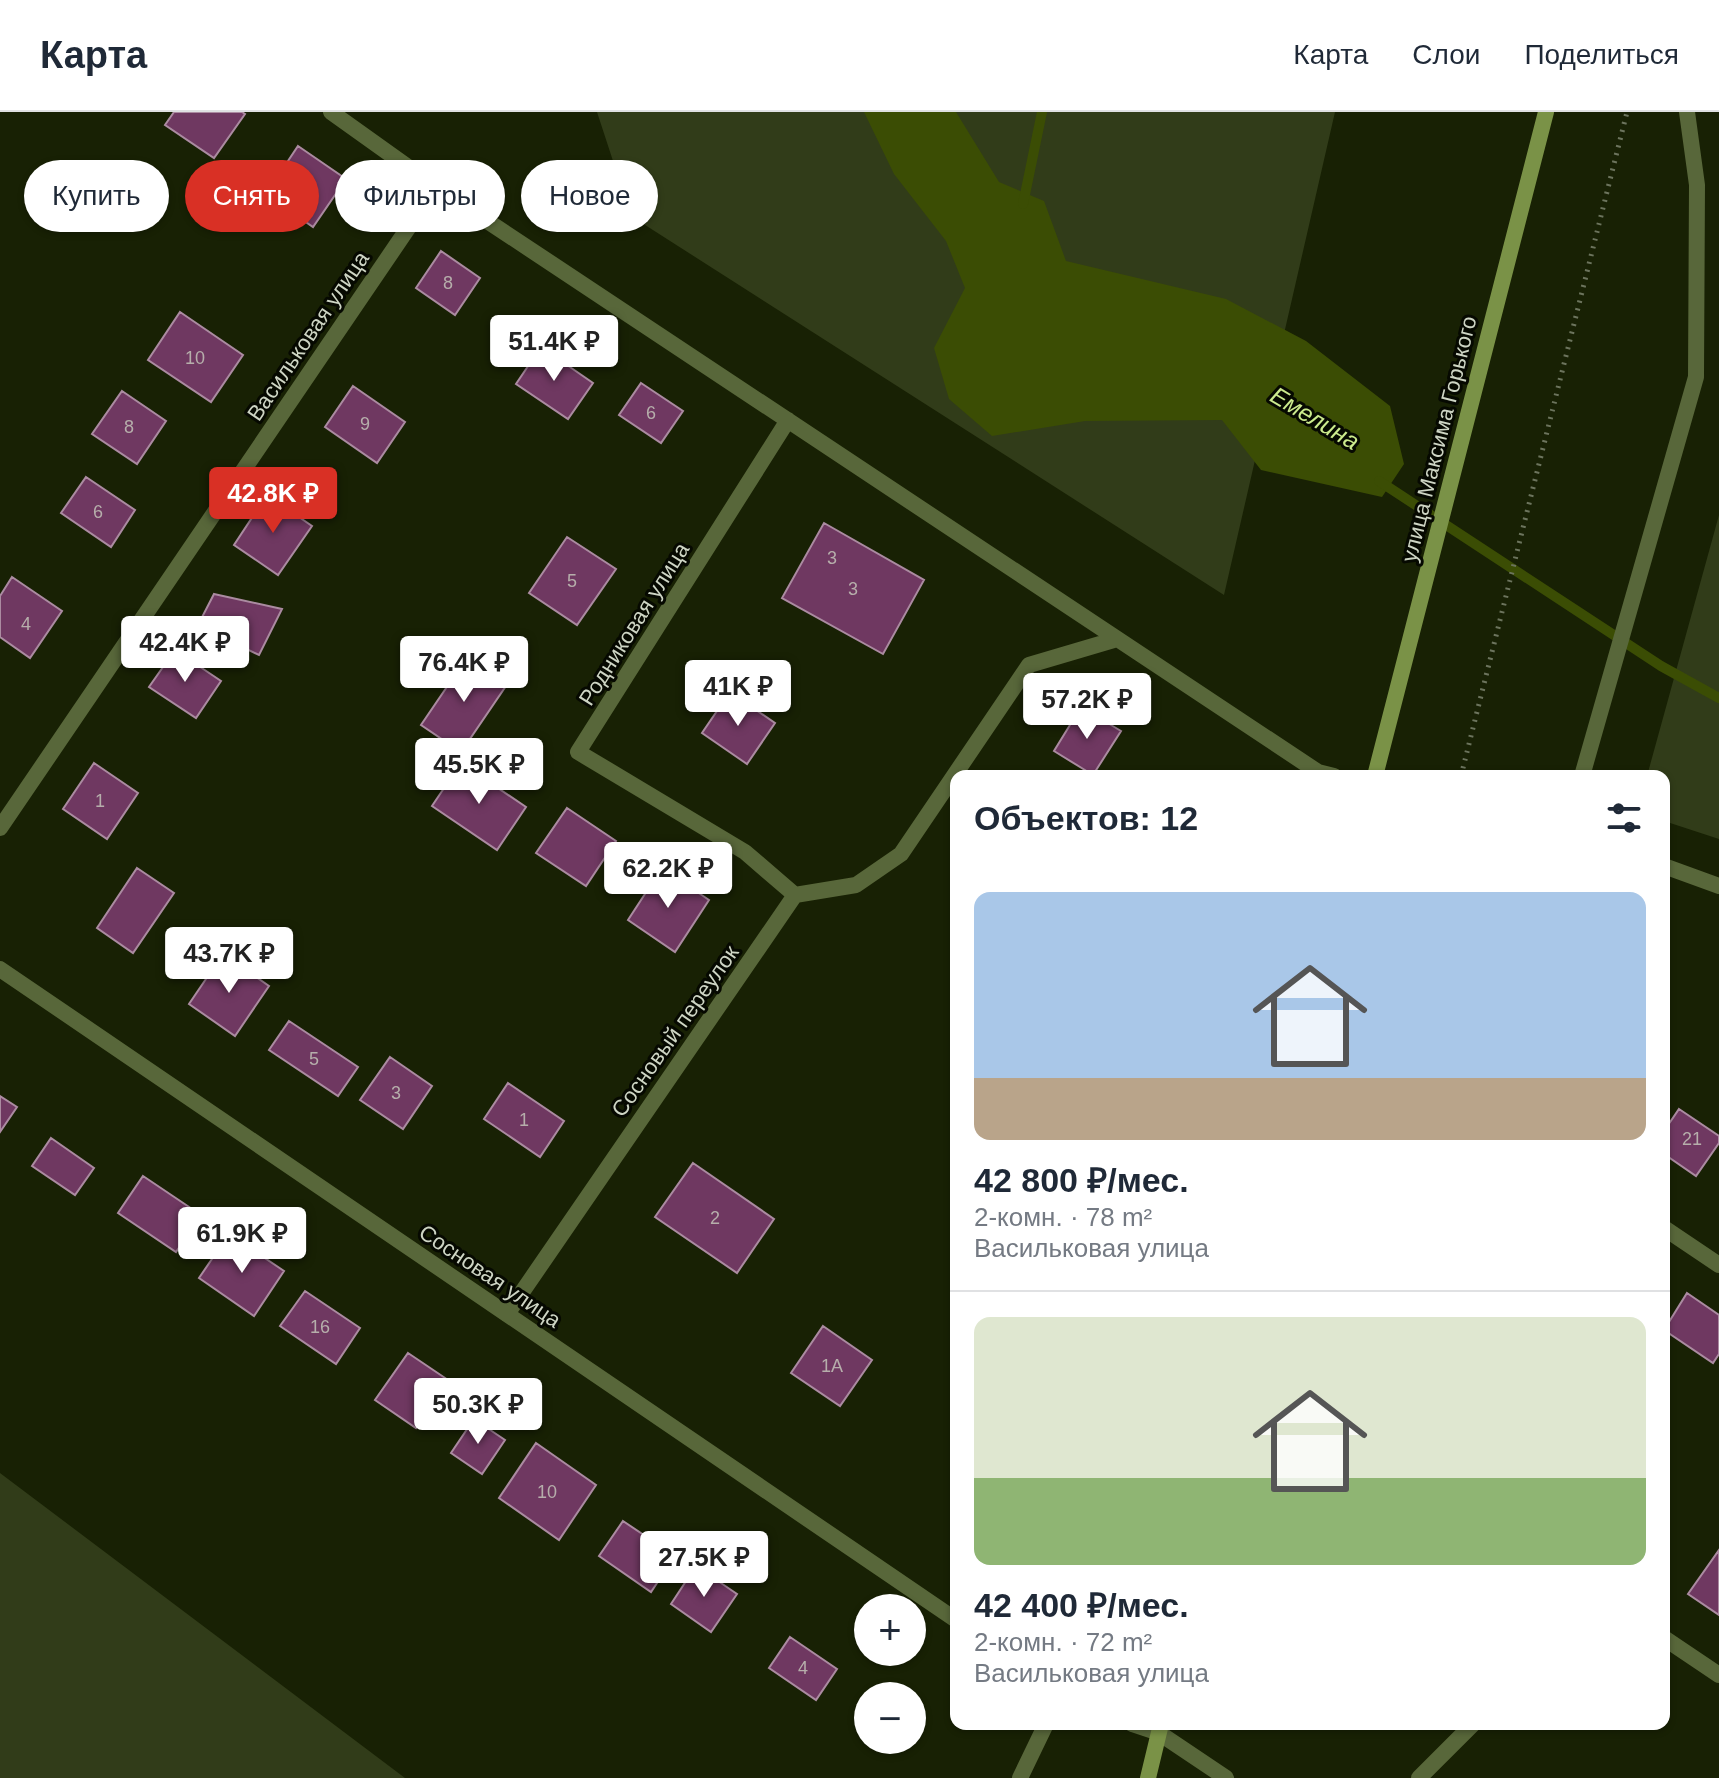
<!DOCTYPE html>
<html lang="ru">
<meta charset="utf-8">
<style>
body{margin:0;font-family:Arial,sans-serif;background:#f6f6f7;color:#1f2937;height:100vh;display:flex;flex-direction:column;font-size:30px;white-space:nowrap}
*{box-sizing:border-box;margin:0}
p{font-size:26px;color:#747a83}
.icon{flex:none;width:44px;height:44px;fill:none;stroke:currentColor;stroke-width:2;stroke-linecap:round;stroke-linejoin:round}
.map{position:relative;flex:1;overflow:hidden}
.drawer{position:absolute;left:950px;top:658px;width:720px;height:960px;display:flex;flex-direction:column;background:#fff;border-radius:16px;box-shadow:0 2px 6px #0004}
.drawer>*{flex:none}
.guide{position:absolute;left:24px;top:48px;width:760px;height:72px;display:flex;gap:16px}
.buttons{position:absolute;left:854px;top:1482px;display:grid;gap:16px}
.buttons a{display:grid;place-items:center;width:72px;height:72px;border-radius:50%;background:#fff;box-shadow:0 2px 6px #0004;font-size:40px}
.price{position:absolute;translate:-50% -68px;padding:0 18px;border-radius:8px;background:#fff;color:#222;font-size:26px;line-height:52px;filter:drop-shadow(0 2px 4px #0008)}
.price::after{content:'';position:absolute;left:50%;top:48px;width:24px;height:18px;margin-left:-12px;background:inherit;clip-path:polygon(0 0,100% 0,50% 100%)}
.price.active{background:#d93025;color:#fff}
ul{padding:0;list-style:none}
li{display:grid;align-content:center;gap:16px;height:424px;padding:0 24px}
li+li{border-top:2px solid #e0e1e3}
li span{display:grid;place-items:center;height:248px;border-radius:16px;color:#555}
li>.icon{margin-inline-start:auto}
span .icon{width:144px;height:144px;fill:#fffc;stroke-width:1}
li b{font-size:34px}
h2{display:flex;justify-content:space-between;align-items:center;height:96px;padding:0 24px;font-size:34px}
.chip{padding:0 28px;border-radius:36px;background:#fff;box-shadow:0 2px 6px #0004;font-size:28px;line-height:72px}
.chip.active{background:#d93025;color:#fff}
header{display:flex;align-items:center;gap:48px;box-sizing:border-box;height:112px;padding:0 40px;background:#fff;border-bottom:2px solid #e0e1e3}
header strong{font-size:38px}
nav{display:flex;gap:44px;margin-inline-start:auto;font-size:28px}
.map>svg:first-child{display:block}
</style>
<header>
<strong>Карта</strong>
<nav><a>Карта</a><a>Слои</a><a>Поделиться</a></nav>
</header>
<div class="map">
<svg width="1719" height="1666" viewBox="0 0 1719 1666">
<rect width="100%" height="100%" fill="#182104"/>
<path fill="#313c19" d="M597,0H1335L1224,483L631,104Z
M1719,403V727L1664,709V664H1647Z
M0,1361L405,1666H0Z"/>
<path fill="#3b4d04" d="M864,0H956L999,70L1044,89L1066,149L1226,187L1306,229L1390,294L1404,352L1382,385L1261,358L1222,308L1085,309L992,324L949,287L934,236L965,176L946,129L894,62Z"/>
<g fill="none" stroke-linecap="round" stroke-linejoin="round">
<path stroke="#3b4d04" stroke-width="10" d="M1023,92L1042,0
M1379,369L1661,554L1719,586"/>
</g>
<path fill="#6f3861" stroke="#ab8ba1" stroke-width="2" d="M174,0H242L245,2L214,46L165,13Z
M298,34L346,67L313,115L266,82Z
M441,139L480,166L455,203L416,176Z
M180,200L243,243L211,290L148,248Z
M541,235L593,271L568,307L516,272Z
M641,271L683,299L661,331L619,303Z
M353,274L405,310L377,351L325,315Z
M122,279L166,309L137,352L92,322Z
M86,365L135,398L111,435L61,401Z
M267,383L312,414L278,463L234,433Z
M824,411L924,468L883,542L782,486Z
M567,425L616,457L577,513L529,481Z
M12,465L62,499L30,546L0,525V484Z
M214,482L282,497L259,543L198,513Z
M175,538L221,569L196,606L149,575Z
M468,544L508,571L461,640L421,613Z
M730,580L775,611L747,652L702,621Z
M1081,595L1121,619L1093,663L1054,639Z
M94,651L138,681L107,727L63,697Z
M461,651L526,695L497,738L432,694Z
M567,696L616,729L586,774L536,741Z
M137,756L174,781L133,841L97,816Z
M662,756L709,788L675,840L628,808Z
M223,842L269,874L235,924L189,892Z
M289,909L358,955L338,984L269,938Z
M390,945L432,974L403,1017L360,988Z
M508,971L564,1009L540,1045L484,1007Z
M0,984L17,995L0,1020Z
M1679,997L1719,1024V1031L1696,1064L1664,1042V1019Z
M51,1026L94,1056L75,1083L32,1054Z
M693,1051L774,1107L737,1161L655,1105Z
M143,1064L201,1103L176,1140L118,1101Z
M229,1122L284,1159L254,1204L199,1166Z
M305,1179L360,1216L336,1252L280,1214Z
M1687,1181L1719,1203V1242L1713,1251L1664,1218Z
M823,1214L872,1248L840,1294L791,1261Z
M408,1241L448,1268L416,1316L375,1288Z
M474,1307L505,1328L482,1362L451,1341Z
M536,1331L596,1373L559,1428L499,1386Z
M623,1409L675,1444L651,1480L599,1444Z
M1719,1438V1503L1688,1482Z
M696,1454L737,1482L711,1520L671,1492Z
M790,1525L837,1557L816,1588L769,1556Z"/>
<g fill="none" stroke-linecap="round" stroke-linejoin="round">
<path stroke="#6c745d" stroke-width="5" stroke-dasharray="2 6" stroke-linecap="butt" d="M1461,664L1627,0"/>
<path stroke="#58673a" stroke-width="16" d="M331,0L436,75L1318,660L1334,664
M788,308L578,640L745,740L795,783
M1582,664L1696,265L1697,73L1687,0
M0,716L436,75
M1664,754L1719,774
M1664,1116L1719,1153
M507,1202L795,783L856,773L901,742L1029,553L1117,527
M1664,1526L1719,1563
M1159,1621L1226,1666
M1020,1666L1046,1612
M1419,1666L1473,1612"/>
<path stroke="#58673a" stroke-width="16" d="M0,857L956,1508
M1132,1612L1159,1621"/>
<path stroke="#7a9247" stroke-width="16" d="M1375,664L1546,0
M1148,1666L1161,1612"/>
</g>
<g text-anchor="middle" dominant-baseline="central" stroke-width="6" stroke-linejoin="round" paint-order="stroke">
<g font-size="18" fill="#b6aeab">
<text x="448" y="171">8</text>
<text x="195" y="246">10</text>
<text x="651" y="301">6</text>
<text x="365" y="312">9</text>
<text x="129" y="315">8</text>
<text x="98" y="400">6</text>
<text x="832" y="446">3</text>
<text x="572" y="469">5</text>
<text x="853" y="477">3</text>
<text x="26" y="512">4</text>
<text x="100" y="689">1</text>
<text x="314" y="947">5</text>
<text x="396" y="981">3</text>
<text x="524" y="1008">1</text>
<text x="1692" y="1027">21</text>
<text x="715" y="1106">2</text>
<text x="320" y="1215">16</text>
<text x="832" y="1254">1А</text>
<text x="547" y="1380">10</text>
<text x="803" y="1556">4</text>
</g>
<g font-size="22" fill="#ced5c4" stroke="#060901">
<text transform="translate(308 224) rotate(-56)">Васильковая улица</text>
<text transform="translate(1439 327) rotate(-76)">улица Максима Горького</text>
<text transform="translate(634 512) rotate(-58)">Родниковая улица</text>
<text transform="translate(675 919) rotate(-55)">Сосновый переулок</text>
<text transform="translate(490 1164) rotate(34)">Сосновая улица</text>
</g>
<g font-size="24" font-style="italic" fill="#cceb8d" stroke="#060901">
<text transform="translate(1315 306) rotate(31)">Емелина</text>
</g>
</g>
</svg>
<div class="buttons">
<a>+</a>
<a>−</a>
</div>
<b class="price" style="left:554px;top:271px">51.4K ₽</b>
<b class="price active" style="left:273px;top:423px">42.8K ₽</b>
<b class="price" style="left:185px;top:572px">42.4K ₽</b>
<b class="price" style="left:464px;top:592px">76.4K ₽</b>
<b class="price" style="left:738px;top:616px">41K ₽</b>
<b class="price" style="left:1087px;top:629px">57.2K ₽</b>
<b class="price" style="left:479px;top:694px">45.5K ₽</b>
<b class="price" style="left:668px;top:798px">62.2K ₽</b>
<b class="price" style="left:229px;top:883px">43.7K ₽</b>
<b class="price" style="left:242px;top:1163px">61.9K ₽</b>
<b class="price" style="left:478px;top:1334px">50.3K ₽</b>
<b class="price" style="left:704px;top:1487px">27.5K ₽</b>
<div class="guide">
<a class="chip">Купить</a>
<a class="chip active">Снять</a>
<a class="chip">Фильтры</a>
<a class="chip">Новое</a>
</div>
<section class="drawer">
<h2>Объектов: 12<svg class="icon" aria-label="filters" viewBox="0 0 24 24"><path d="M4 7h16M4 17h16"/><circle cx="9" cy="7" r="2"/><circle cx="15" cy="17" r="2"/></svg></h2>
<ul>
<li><span style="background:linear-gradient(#a9c7e8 75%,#b9a48a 0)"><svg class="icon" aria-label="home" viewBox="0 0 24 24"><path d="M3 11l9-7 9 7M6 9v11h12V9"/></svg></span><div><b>42 800 ₽/мес.</b><p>2-комн. · 78 m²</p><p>Васильковая улица</p></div></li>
<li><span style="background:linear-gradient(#dfe7d0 65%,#8fb573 0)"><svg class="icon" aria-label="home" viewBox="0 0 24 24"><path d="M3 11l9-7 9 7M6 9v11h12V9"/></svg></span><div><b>42 400 ₽/мес.</b><p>2-комн. · 72 m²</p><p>Васильковая улица</p></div></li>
</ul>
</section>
</div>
